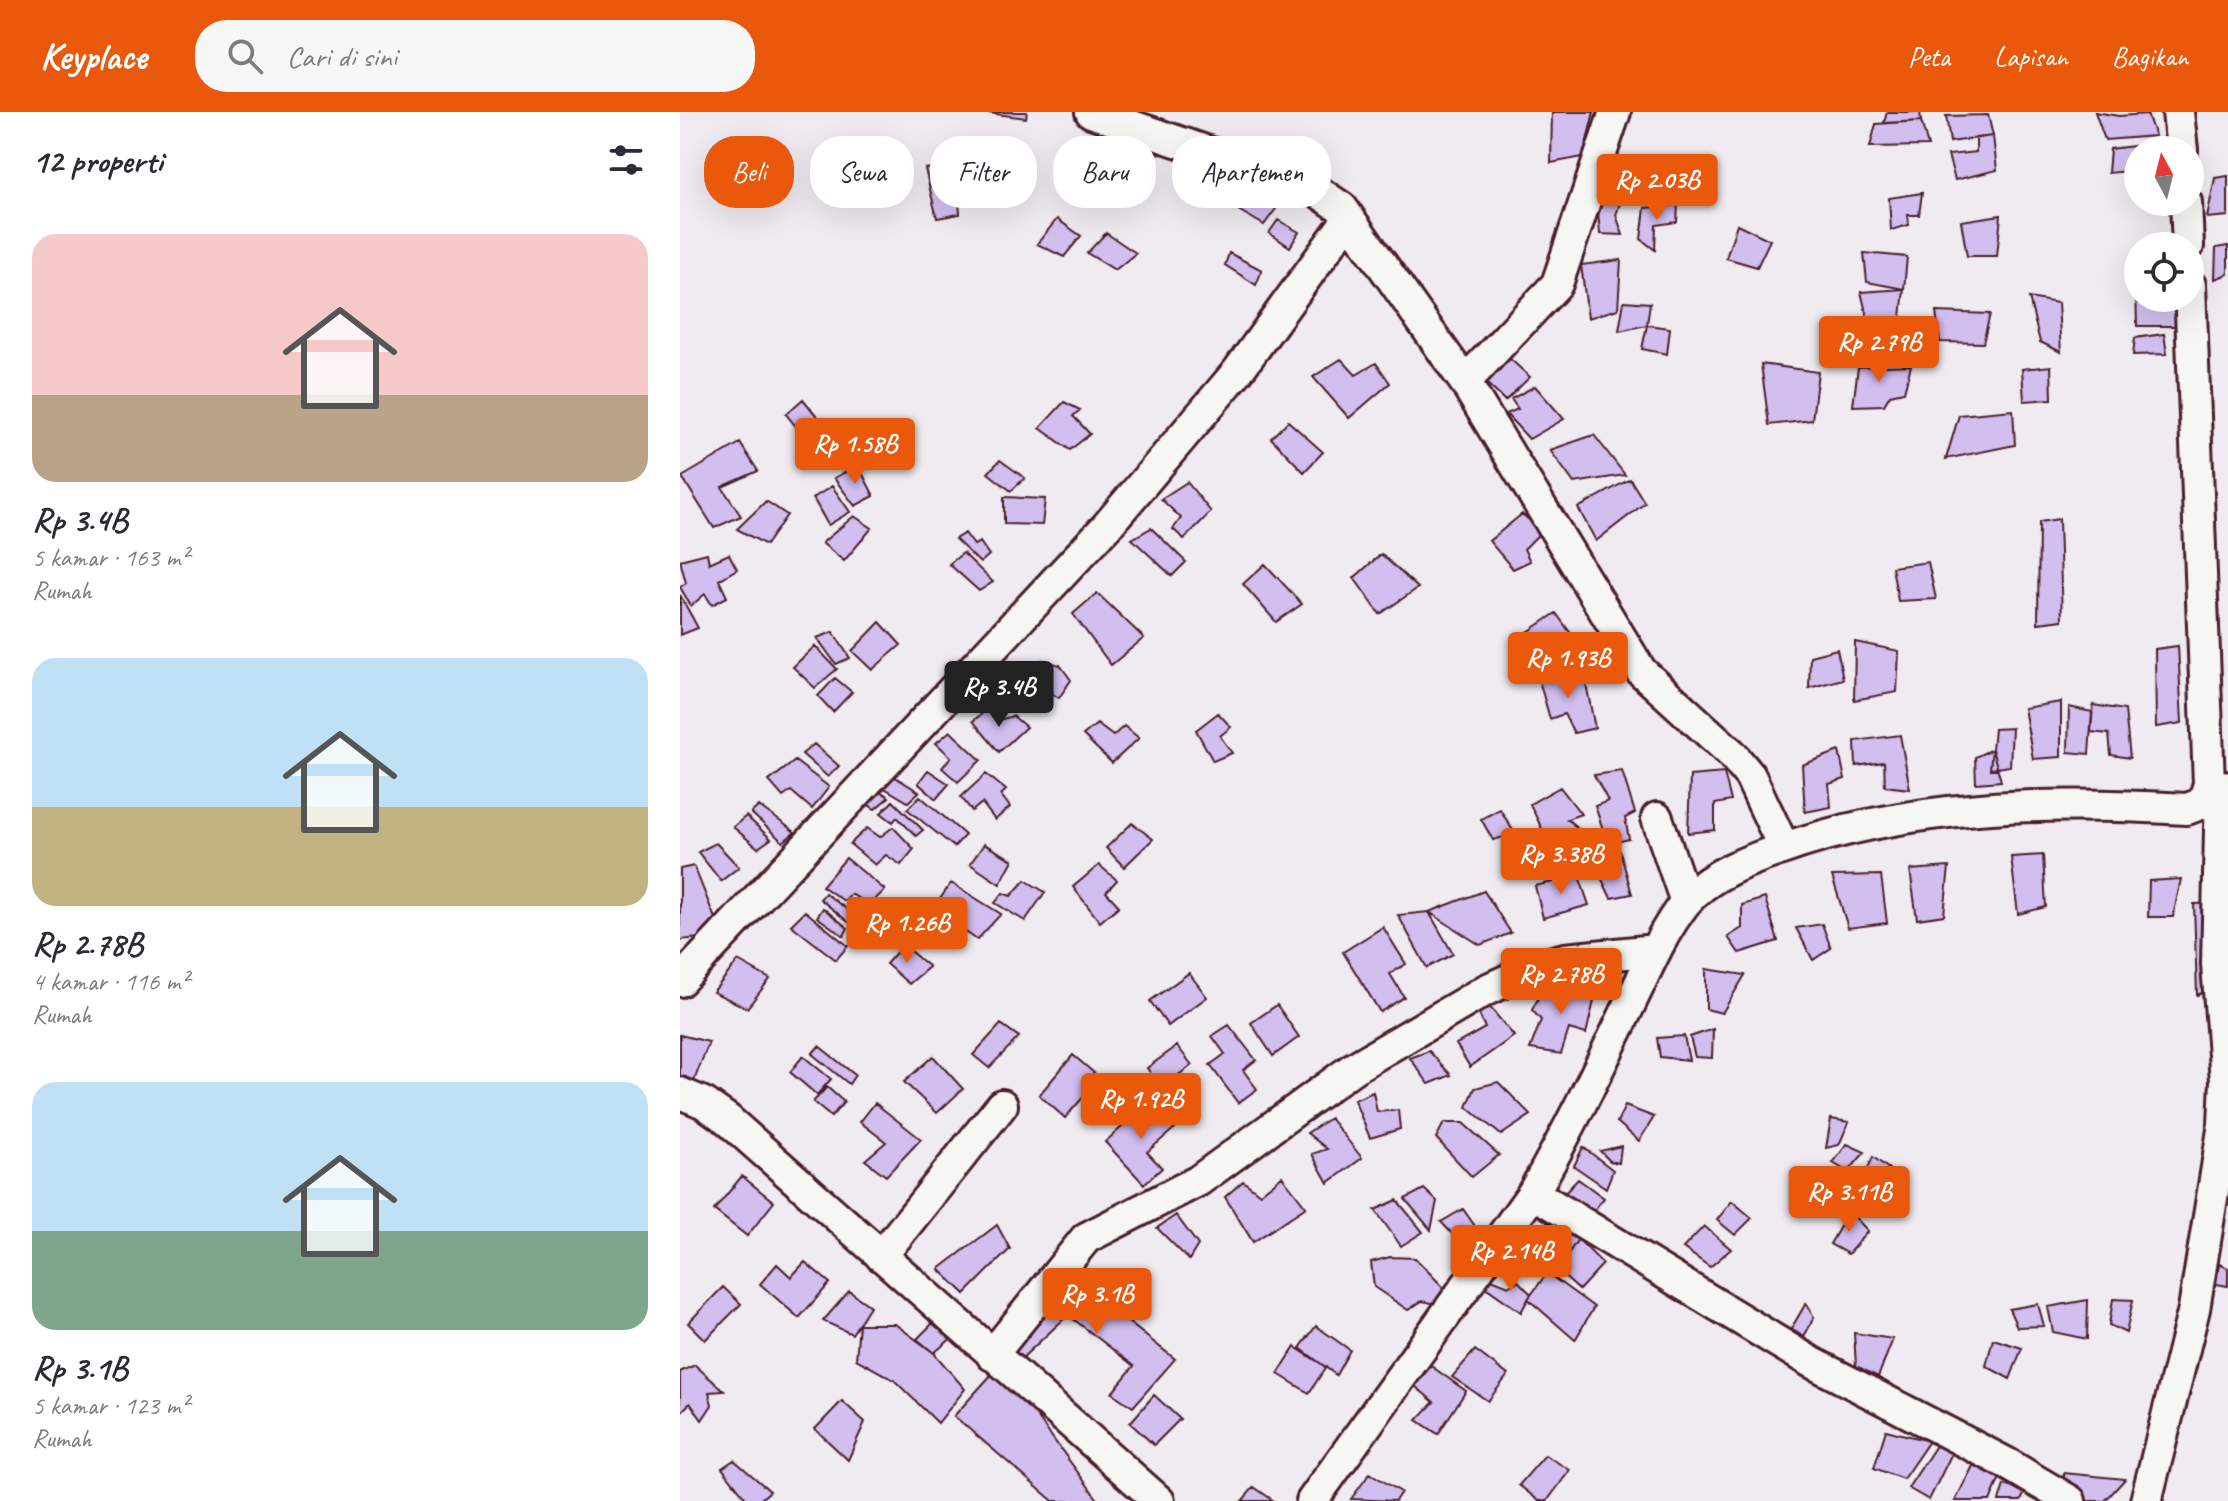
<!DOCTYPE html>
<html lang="id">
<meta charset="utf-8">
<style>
body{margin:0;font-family:Caveat,sans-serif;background:#f7f7f7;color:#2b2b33;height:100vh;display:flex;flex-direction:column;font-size:30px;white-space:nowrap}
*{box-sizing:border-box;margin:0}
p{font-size:26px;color:#7c7c81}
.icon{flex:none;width:44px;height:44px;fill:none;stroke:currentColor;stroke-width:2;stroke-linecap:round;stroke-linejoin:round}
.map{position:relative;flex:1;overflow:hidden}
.panel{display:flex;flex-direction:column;background:#fff;width:680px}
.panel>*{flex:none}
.hud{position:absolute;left:24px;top:24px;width:760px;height:72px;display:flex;gap:16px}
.needle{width:52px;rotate:353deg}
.controls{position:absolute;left:1444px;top:24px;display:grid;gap:16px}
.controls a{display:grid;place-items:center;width:80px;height:80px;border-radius:50%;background:#fff;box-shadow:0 8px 32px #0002;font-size:40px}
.price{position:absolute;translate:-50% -68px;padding:0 18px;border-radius:8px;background:#ea580c;color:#fff;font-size:26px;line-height:52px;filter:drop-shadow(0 2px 4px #0008)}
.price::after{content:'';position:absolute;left:50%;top:48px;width:24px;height:18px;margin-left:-12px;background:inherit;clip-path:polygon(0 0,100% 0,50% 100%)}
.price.selected{background:#222;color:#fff}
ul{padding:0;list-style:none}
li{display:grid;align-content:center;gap:16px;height:424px;padding:0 32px}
li span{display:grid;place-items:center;height:248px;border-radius:24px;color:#555}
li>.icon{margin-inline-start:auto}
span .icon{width:144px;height:144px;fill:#fffc;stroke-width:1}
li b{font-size:34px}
h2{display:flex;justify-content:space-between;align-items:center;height:96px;padding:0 32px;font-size:34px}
.pill{padding:0 28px;border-radius:32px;background:#fff;box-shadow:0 8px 32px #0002;font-size:28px;line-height:72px}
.pill.selected{background:#ea580c;color:#fff}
header{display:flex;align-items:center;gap:48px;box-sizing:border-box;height:112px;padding:0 40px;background:#ea580c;color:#fff}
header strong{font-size:38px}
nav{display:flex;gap:44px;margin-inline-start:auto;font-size:28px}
.search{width:560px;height:72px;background:#f7f7f7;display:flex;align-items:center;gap:20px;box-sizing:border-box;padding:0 28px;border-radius:32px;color:#7c7c81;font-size:30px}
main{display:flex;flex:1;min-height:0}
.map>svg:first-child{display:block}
</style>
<header>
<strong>Keyplace</strong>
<div class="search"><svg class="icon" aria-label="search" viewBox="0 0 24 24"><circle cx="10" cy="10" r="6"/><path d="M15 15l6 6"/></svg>Cari di sini</div>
<nav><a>Peta</a><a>Lapisan</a><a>Bagikan</a></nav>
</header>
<main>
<section class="panel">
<h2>12 properti<svg class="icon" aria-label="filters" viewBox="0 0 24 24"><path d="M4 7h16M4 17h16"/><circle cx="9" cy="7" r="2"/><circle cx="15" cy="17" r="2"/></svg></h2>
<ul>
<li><span style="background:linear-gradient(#f6c9c9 65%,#b9a48a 0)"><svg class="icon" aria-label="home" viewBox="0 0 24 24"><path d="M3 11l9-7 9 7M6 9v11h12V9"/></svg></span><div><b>Rp 3.4B</b><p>5 kamar · 163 m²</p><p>Rumah</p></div></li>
<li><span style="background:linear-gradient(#bfe0f5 60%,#c2b280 0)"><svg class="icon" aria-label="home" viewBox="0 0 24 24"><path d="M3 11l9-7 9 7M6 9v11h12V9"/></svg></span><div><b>Rp 2.78B</b><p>4 kamar · 116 m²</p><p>Rumah</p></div></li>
<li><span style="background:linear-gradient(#bfe0f5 60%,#7fa58c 0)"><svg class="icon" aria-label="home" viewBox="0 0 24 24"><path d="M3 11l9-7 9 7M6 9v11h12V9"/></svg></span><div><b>Rp 3.1B</b><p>5 kamar · 123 m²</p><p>Rumah</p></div></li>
</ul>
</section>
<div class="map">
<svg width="1548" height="1389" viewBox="0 0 1548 1389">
<rect width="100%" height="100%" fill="#efebf1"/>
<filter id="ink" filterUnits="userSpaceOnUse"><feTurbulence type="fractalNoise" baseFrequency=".0125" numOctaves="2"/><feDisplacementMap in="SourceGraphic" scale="16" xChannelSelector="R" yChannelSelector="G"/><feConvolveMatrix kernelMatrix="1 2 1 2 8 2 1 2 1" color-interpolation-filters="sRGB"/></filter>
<g filter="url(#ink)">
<path fill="#d2beef" stroke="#4a1f2b" stroke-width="2" d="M300,0H347L346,6Z
M872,0H914L903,45L871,51Z
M1207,0H1240L1241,9L1204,11Z
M1415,0L1439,4L1467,2L1475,24L1425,28Z
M1308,3L1313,24L1270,30L1266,4Z
M1241,9L1248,34L1190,35L1196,12Z
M1313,24L1317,58L1275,68L1268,43L1296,40V26Z
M411,26L431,36L411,65L396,58Z
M1478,31L1479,38H1458V58L1428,61L1430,37Z
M274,54L278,75L291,72L293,86L279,87L280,102L257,106L245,57Z
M549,62L604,86L584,113L534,84Z
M1548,64V104L1527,106L1535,66Z
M916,77H945L936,103L943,123L920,122Z
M1242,81L1239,103H1228L1229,113L1211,118L1209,86Z
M998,93L997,110L976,113L975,138L961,127L965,96Z
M1321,103L1317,144H1287L1281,109Z
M377,107L401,124L384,145L357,132Z
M598,108L619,120L610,135L589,121Z
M1057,112L1090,128L1077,155L1046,146Z
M426,121L456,141L435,158L407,141Z
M1548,134V162L1535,167L1536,136Z
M549,141L582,158L576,173L545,153Z
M1184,141L1227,145L1224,177L1187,170Z
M941,148L938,197L908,206L901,153Z
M1224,177L1220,215L1191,220L1181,180Z
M1456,177L1458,186H1499L1500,214H1457Z
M1349,186L1378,191L1381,240L1360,230Z
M944,189L970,191L967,213L939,219Z
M1256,200L1310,202L1303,231L1260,230Z
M967,213L990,216L987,242L962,237Z
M1484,222L1487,242L1453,243L1455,226Z
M829,246L850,265L825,289L801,266Z
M661,247L676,263L696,251L710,271L669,306L633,265Z
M1081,252L1138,260L1132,308L1089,313Z
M1231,253L1224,280L1210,283L1204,293L1173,294L1178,255Z
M1371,254L1372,287L1344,289L1342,257Z
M855,274L884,307L849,327L826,302L838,297L831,287Z
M123,287L145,314L126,327L106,302Z
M384,290L400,298L393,304L410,322L390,338L360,316Z
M1333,298L1335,333L1266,347L1279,303Z
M608,309L643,340L624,360L591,326Z
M914,323L945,363L894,371L870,338Z
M60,331L78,359L42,375L61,404L34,416L2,365Z
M320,348L345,366L331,379L308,361Z
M178,353L194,384L175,394L154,366Z
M950,367L965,391L916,429L898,396Z
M507,370L531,400L504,427L493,417L501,406L481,387Z
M152,374L170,400L148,413L133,386Z
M324,385L365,387L362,413L324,412Z
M86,389L107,403L86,433L57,417Z
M842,402L862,419L844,437L850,449L833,457L809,429Z
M174,404L192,416L164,449L142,431Z
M1379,407L1382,508L1358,511L1359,410Z
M471,416L506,450L492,464L452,427Z
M285,421L294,433L300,430L309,443L300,451L275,427Z
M27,441L29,451L49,442L57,457L39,468L47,485L32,493L25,482L11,494L0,475L6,471L0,448Z
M283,441L313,470L299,479L269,452Z
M701,442L738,476L700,502L674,466Z
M1248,450L1256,487L1218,489L1212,455Z
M585,452L622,492L596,510L563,472Z
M417,481L464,526L431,553L393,502Z
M0,483L18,516L0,523Z
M876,501L894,526L854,546L839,526Z
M200,510L221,533L192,558L172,539Z
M153,520L170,546L156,552L137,526Z
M1175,530L1219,539L1217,580L1174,588Z
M135,534L157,557L135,576L113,555Z
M1498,534L1502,611L1476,615L1475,537Z
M1157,537L1163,567L1129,576L1130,544Z
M362,548L380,553L391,568L379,586L369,580L360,587L343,565Z
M904,562L915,616L894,621L884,602L870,607L858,565Z
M155,566L172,580L153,600L138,584Z
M1381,590V645L1353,647L1344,596Z
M1413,593L1445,598L1450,646L1431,643L1429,622L1411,620Z
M310,595L318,608L333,604L346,615L319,640L293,609Z
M1389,595L1412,600L1409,642L1388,640Z
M538,601L551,615L540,624L552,641L533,649L516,618Z
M417,612L433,624L444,614L459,626L432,651L403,623Z
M1332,616L1330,654L1310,657L1314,617Z
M270,619L301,648L278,670L262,656L271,645L256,631Z
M1220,623L1230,677L1205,674L1204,650L1176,654L1175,629Z
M134,632L159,654L148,665L122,642Z
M1312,637L1321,669L1296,671L1295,645Z
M1159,639L1165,667L1149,672L1151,695L1125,700L1122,653Z
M115,649L149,675L132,697L111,679L103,685L89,669Z
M204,658L239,680L228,690L198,672Z
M248,658L269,672L256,687L238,671Z
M942,659L955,701L945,706L949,727L928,732L915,694L928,689L914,663Z
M1044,661L1051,689L1035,692V718L1008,721L1010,664Z
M306,662L326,678L321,683L330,695L315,708L302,691L292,699L281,685Z
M194,675L209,685L195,697L179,687Z
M880,675L901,702L887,707L900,718L871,736L850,692Z
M240,684L285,723L274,735L227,697Z
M213,689L243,718L236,724L217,705L213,710L201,701Z
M79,694L115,720L103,730L71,701Z
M820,697L835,722L813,728L801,707Z
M66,704L91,727L78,736L53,715Z
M452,711L473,727L444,755L426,736Z
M213,715L234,737L221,753L206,743L195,753L170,732L187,716L200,725Z
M36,731L59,755L41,769L18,740Z
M304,732L333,748L320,772L290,752Z
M940,739L952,782L931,786L912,747Z
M1363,743L1366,795L1338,802L1331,745Z
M166,746L205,778L189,793L171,782L164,789L142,774Z
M419,753L437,768L426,780L439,794L420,810L393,775Z
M14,754L42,824L0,828V757Z
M1269,755L1264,803L1237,807L1230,758Z
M1201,763L1207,811L1168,816L1152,764Z
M899,764L909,793L863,806L855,774Z
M1501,767L1493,805H1468L1469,769Z
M345,768L365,780L345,809L315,791L323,781L331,784Z
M271,771L321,802L297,828L253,797Z
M804,779L831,821L800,833L749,800Z
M145,781L177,805L172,813L140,787Z
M1085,786L1098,829L1059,841L1048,825L1062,816V793Z
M1548,791V871L1517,883L1514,792Z
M143,796L168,816L164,824L137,805Z
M125,799L168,834L156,848L111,813Z
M749,800L773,842L747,856L718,803Z
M1142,812L1151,836L1133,848L1116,816Z
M703,815L726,852L710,862L724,885L700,900L663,840Z
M223,833L249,855L229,872L206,852Z
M58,849L90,867L67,896L33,880Z
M1026,857L1065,863L1042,901L1026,897Z
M509,861L527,885L488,914L470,889Z
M866,871L916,881L906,922L889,917L881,942L850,937L861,908L852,898Z
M792,886L803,887L834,924L790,955L776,932L805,916Z
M597,893L619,925L593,944L571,911Z
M321,912L339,925L309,956L293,943Z
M549,913L576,948L563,958L577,977L558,991L530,953L545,942L532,924Z
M1033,917L1032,946L1015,945L1010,925Z
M0,923L29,930L14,969L0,964Z
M1004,924L1009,948L980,945L977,926Z
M139,934L175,963L169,972L132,942Z
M497,934L512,953L481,976L467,956Z
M749,939L771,963L749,972L730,946Z
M393,943L420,966L385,1006L359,983Z
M123,944L151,967L137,983L110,960Z
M253,944L283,977L257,1001L224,970Z
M818,970L851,1003L821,1023L787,995L795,976Z
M147,975L164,990L151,1005L133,990Z
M693,980L697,1000L718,998L720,1017L690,1026L674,988Z
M471,989L495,1016L467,1040L482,1056L464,1072L425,1030Z
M195,991L241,1027L206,1064L185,1048L206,1030L180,1010Z
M945,994L974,1005L959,1029L937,1010Z
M650,1006L682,1046L648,1071L632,1042L647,1037L627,1021Z
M1151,1007L1169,1010L1159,1033L1146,1036Z
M764,1011H783L819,1043L792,1065L756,1026Z
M1167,1032L1185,1040L1168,1060L1153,1051Z
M941,1034L939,1051L930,1049L920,1039Z
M903,1035L933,1058L926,1076L894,1054Z
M1193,1045L1209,1057L1200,1079L1184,1065Z
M62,1064L94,1090L67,1124L34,1098Z
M602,1064L626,1095L573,1130L545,1085L563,1069L580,1082Z
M898,1067L924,1086L909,1104L883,1083Z
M744,1077L757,1089L751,1118L725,1087Z
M717,1088L743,1120L721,1134L695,1098Z
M1052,1089L1072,1106L1055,1123L1037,1108Z
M783,1097L797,1117L781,1131L761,1110Z
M1169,1099L1188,1119L1168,1142L1150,1132Z
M496,1103L518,1133L509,1148L477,1116Z
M867,1111L898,1127L877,1158L849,1139Z
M317,1113L330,1137L285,1182L259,1157Z
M1024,1114L1051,1137L1030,1155L1003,1136Z
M898,1127L923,1152L899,1178L877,1158Z
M710,1145L735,1146L769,1181L757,1192L742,1189L728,1198L694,1175L691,1150Z
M125,1150L150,1171L119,1206L80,1172L97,1152L111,1165Z
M1539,1152L1548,1156V1174L1536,1172Z
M386,1161L495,1247L453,1295L432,1281L454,1254L388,1203L341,1247L328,1234Z
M867,1161L914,1195L895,1228L848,1187Z
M809,1166L829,1174L838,1169L851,1182L841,1200L807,1176Z
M43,1175L61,1192L25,1228L8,1211Z
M169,1179L190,1194L172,1222L143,1209Z
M1433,1187L1453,1188L1446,1221L1429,1213Z
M1408,1188L1407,1227L1373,1220L1368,1195Z
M1126,1191L1134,1205L1124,1225L1111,1217Z
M1358,1192L1364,1214L1337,1215L1329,1197Z
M258,1206L273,1225L254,1241L237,1227Z
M179,1212H215L254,1241L285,1277L258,1311L214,1268L176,1247Z
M636,1214L670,1238L656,1263L620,1236Z
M1174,1221L1213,1227L1198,1265L1176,1254Z
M1313,1227L1342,1236L1330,1267L1306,1254Z
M615,1235L646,1255L629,1281L598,1262Z
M795,1238L828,1263L808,1289L772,1265Z
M15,1253L44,1279L29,1280L32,1293L22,1308L10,1291L0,1301V1260Z
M751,1254L786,1279L758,1322L737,1308L754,1290L735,1274Z
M313,1261L343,1286L419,1389H373L274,1304Z
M474,1283L500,1307L474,1333L450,1311Z
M162,1289L185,1310L168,1348L135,1317Z
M1206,1318L1249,1329L1223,1367L1194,1356Z
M1259,1329L1274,1337L1249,1388L1228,1376Z
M865,1343L890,1358L867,1389H859L839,1373Z
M54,1348L90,1379L79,1389H68L42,1356Z
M1295,1350L1322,1361L1310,1389H1275Z
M690,1361L721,1380L715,1389L671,1387Z
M1384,1361L1445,1367L1425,1389H1407L1384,1378Z
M1324,1373L1345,1380L1341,1389H1319Z
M574,1375L594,1389H562Z"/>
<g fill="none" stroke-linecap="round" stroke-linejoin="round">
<defs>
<path id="minor" d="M411,0L631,75L662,96L785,270L961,559L1051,641L1070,664L1104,736
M1498,0L1502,38
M1506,90L1508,134
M785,270L877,172L935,0
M977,706L1006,790
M0,869L427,414L558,259L669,106
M0,981L24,991L47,1007L479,1389
M853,1081L1131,1250L1326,1351L1390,1389
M201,1144L322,993
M312,1243L406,1126L518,1069L672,957L806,878L859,854L885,847L976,838
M632,1389L853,1081C887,1022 917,960 947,898C965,862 980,823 1005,791C1028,763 1067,749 1099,738C1230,691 1369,689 1507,697L1523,691L1529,672L1510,173
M1466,1389L1514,1197L1544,1012L1546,969L1537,852L1541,674"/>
</defs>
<use href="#minor" stroke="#4a1f2b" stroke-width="36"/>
<use href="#minor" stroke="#f6f6f2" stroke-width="30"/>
</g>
</g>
</svg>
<div class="controls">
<a><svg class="needle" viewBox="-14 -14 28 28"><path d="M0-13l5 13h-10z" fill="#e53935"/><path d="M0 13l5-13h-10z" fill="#7c7c81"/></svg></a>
<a><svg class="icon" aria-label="locate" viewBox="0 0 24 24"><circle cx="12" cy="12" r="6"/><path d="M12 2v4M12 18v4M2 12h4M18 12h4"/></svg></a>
</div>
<b class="price" style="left:977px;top:110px">Rp 2.03B</b>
<b class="price" style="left:1199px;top:272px">Rp 2.79B</b>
<b class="price" style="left:175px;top:374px">Rp 1.58B</b>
<b class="price" style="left:888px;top:588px">Rp 1.93B</b>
<b class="price selected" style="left:319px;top:617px">Rp 3.4B</b>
<b class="price" style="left:881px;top:784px">Rp 3.38B</b>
<b class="price" style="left:227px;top:853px">Rp 1.26B</b>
<b class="price" style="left:881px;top:904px">Rp 2.78B</b>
<b class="price" style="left:461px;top:1029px">Rp 1.92B</b>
<b class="price" style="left:1169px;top:1122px">Rp 3.11B</b>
<b class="price" style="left:831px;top:1181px">Rp 2.14B</b>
<b class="price" style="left:417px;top:1224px">Rp 3.1B</b>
<div class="hud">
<a class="pill selected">Beli</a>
<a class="pill">Sewa</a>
<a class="pill">Filter</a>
<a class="pill">Baru</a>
<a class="pill">Apartemen</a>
</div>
</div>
</main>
